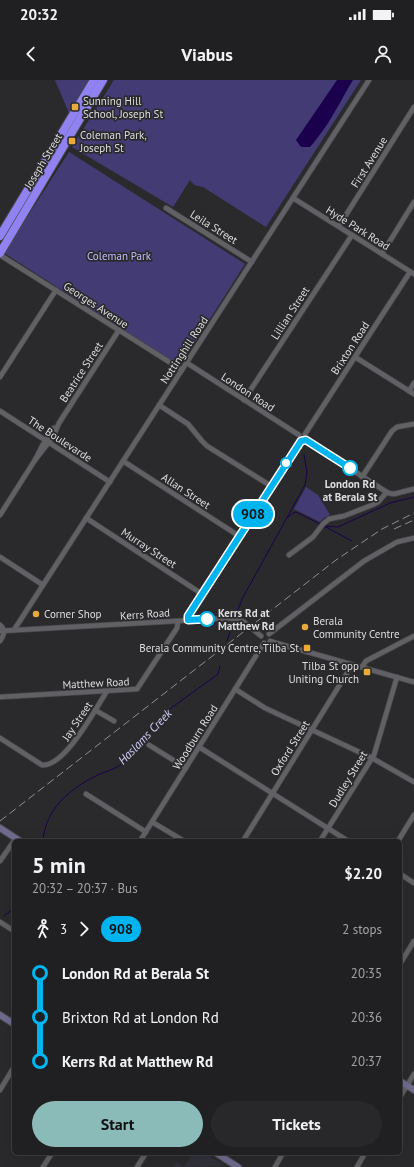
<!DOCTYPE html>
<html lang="en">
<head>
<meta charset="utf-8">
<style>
	:root { --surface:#202022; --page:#28282a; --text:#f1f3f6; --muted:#a2a3a5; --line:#3d3e40; --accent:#8bbbb9 }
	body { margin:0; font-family:"PT Sans",sans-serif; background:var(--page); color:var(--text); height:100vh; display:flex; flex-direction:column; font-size:15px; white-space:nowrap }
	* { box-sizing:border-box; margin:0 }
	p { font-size:13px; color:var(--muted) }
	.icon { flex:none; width:22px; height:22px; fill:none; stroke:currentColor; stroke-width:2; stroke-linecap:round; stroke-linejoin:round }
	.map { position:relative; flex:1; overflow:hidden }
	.drawer { position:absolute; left:12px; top:759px; width:390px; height:316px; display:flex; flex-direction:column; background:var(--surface); border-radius:6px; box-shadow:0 4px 16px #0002,0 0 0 1px var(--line) }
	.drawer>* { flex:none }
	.badge { padding:0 8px; border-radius:13px; font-size:14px; line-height:26px }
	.map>.badge { position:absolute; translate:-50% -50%; box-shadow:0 0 0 2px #fff }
	.legs { display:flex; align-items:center; gap:6px; height:44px; padding:0 20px; font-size:13px }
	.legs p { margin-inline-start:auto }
	.headline { display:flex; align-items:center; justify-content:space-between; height:68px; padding:0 20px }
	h1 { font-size:22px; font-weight:600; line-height:30px }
	.primary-button { display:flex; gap:8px; margin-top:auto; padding:8px 20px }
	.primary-button a { flex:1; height:46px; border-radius:24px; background:var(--accent); color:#111; font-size:16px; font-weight:600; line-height:46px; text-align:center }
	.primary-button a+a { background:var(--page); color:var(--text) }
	ul { padding:0 20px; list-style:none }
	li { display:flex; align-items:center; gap:14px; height:44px; font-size:15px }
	li i { display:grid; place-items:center; width:6px; height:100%; margin:0 5px; background:currentColor }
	li i::after { content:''; width:10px; height:10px; margin:-5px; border:3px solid; border-radius:50%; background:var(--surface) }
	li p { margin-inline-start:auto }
	li:first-child i { background:linear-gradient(#0000 50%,currentColor 0) }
	li:last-child i { background:linear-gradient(currentColor 50%,#0000 0) }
	.status { display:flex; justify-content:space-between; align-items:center; height:28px; padding:0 20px; background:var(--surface); direction:ltr }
	.status svg { height:11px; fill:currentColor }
	header { display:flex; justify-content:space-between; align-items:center; height:52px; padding:0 20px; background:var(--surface); font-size:18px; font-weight:600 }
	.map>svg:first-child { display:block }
</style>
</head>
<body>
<div class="status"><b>20:32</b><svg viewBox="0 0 49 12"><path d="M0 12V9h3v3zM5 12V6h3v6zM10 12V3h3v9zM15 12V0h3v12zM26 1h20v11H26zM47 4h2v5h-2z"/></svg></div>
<header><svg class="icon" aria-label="back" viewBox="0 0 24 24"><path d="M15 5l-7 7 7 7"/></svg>Viabus<svg class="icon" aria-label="person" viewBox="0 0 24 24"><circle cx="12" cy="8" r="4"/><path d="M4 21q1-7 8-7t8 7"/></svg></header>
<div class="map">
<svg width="414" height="1087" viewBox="0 0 414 1087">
	<rect width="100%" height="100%" fill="#2a2a2d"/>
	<path fill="#303039" d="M193,1073H204L223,1084V1086L173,1087L177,1082L184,1087Z"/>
	<g fill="#433c74">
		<path d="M55,0H89L69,33Z"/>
		<path d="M114,0H361L266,147L203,107L194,105L190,100L173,127L72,67Z"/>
		<path d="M69,72L245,184L180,286L4,173Z"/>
		<path d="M306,407L318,415L330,435L324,438L320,442L294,429Z"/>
	</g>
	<path fill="#1b004d" d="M337,0H353C346,11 341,22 334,33C327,46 319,56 310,67H301L296,60Z"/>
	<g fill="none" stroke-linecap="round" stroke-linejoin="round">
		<g stroke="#1b004d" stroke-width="1">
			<path d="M288,437L293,433L296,432L320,444"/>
			<path d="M324,446L352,461"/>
			<path d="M325,446L338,447L390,423L414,417"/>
			<path d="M236,535L242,519L305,405L307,392L304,375"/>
			<path d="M227,561L233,543"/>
			<path d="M43,761C45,728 72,707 100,694C107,691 115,689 122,684L167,631L214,597L218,594L220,586"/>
			<path d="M4,836L14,828"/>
		</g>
		<g stroke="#47474a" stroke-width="6">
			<g id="street">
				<path d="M293,118L414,194"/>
				<path d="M166,128L252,182"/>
				<path d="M339,146L414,27"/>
				<path d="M382,174L414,122"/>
				<path d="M0,175L182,290"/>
				<path d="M355,277L414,314"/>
				<path d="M187,283L299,355"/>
				<path d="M0,297L56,210"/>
				<path d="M409,311L414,303"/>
				<path d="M244,320L352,155"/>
				<path d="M159,325L188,344L202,361L207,366L271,406"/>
				<path d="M0,331L110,402"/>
				<path d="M305,354L410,192"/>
				<path d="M306,360L388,413L394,414L414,409"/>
				<path d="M35,380L53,357L59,343L119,250"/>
				<path d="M123,381L239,456"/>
				<path d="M362,397L392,351L397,347L414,344"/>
				<path d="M0,435L35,380L42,366L54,348"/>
				<path d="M86,438L202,514"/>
				<path d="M289,475L313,457L323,444L329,439L344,436L372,425L378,422L387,412"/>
				<path d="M0,477L43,505"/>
				<path d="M188,540L189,533L301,361"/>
				<path d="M0,545C6,550 4,555 0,561"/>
				<path d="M14,550L369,0"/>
				<path d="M0,551L230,538L244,542L261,556"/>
				<path d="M269,554L364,481L397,462L414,458"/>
				<path d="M270,561L276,563L414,602"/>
				<path d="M362,587L366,581L414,556"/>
				<path d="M235,609L265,628L372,678L414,702"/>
				<path d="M0,617L137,609L177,548L178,541"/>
				<path d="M95,630L114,641"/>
				<path d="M0,658L42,685C65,687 96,628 107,611"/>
				<path d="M149,665L186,688"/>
				<path d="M199,667L348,761"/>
				<path d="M86,714L146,752"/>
				<path d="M152,742L184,761"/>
				<path d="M140,761L264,563"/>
				<path d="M243,761L352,585"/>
				<path d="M320,761L374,675L397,597"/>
				<path d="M398,761L414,735"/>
				<path d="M0,781L16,758"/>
				<path d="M400,794L414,803"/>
				<path d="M0,842L14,851"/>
				<path d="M400,884L414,861"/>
				<path d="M0,1010L14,987"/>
				<path d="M400,1017L414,994"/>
				<path d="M43,1087L52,1073"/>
				<path d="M137,1087L146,1073"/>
				<path d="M275,1087L283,1073"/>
				<path d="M357,1087L365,1073"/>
			</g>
		</g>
		<g stroke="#47474a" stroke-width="8">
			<g id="secondary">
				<path d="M0,748L20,761"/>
				<path d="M0,935L14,944"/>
				<path d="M400,1001L414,1010"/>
				<path d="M216,1073L238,1087"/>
			</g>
		</g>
		<g stroke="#47474a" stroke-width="10">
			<g id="highway">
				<path d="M0,156L94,0"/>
				<path d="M0,173L103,0"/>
			</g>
		</g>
		<use href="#street" stroke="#616165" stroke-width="4.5"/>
		<use href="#secondary" stroke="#6f6b8f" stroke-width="6"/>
		<use href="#highway" stroke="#9182f1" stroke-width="8"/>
		<g stroke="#8f8f92" stroke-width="1" stroke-dasharray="8 4" stroke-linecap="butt">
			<path d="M394,449L414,440"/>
			<path d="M0,741L336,480L382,449L414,433"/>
		</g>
	</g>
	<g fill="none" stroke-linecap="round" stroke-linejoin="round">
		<g stroke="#fff" stroke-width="9">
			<path id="line-1" d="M207,539L188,540V536L301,361L306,360L350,388"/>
		</g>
		<use href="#line-1" stroke="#00b5ef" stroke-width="6"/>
	</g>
	<g fill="#eaaa39" stroke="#2a2a2d" stroke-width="1.5">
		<rect x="71" y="23" width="8" height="8" rx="2"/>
		<rect x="68" y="57" width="8" height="8" rx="2"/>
		<circle cx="36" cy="534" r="4"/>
		<circle cx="305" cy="547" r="4"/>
		<rect x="303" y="564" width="8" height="8" rx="2"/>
		<rect x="363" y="588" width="8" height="8" rx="2"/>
	</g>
	<g fill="#fff" stroke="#00b5ef" stroke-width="2">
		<circle cx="286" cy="383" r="5"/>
		<circle cx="350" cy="388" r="7"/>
		<circle cx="207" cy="539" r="7"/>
	</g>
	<g text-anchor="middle" stroke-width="3.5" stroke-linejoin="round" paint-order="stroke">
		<g font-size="11" fill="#dedee0" stroke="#2a2a2d" text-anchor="start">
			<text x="83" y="25">Sunning Hill<tspan x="83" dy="13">School, Joseph St</tspan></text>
			<text x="80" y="59">Coleman Park,<tspan x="80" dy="13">Joseph St</tspan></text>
			<text x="44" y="538">Corner Shop</text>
			<text x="313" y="545">Berala<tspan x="313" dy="13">Community Centre</tspan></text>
			<text x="299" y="572" text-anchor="end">Berala Community Centre, Tilba St</text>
			<text x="359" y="590" text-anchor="end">Tilba St opp<tspan x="359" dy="13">Uniting Church</tspan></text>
		</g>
		<g font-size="11" fill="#dedee0" stroke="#2a2a2d">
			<text transform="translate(43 81) rotate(-59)" y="4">Joseph Street</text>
			<text transform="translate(369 82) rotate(-58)" y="4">First Avenue</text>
			<text transform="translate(214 147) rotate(32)" y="4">Leila Street</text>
			<text transform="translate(358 148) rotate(32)" y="4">Hyde Park Road</text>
			<text transform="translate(96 225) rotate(33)" y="4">Georges Avenue</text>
			<text transform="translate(290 233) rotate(-57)" y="4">Lillian Street</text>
			<text transform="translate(350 268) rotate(-57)" y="4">Brixton Road</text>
			<text transform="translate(184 270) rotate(-57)" y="4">Nottinghill Road</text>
			<text transform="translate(81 292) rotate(-57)" y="4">Beatrice Street</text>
			<text transform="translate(248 312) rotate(33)" y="4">London Road</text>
			<text transform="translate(60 359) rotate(33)" y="4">The Boulevarde</text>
			<text transform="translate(186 411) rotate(33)" y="4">Allan Street</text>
			<text transform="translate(149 468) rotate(33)" y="4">Murray Street</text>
			<text transform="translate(145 534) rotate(-4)" y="4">Kerrs Road</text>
			<text transform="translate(96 603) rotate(-3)" y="4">Matthew Road</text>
			<text transform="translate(77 641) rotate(-56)" y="4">Jay Street</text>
			<text transform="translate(195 657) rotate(-58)" y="4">Woodburn Road</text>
			<text transform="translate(290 668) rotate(-58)" y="4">Oxford Street</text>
			<text transform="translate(348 699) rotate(-59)" y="4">Dudley Street</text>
		</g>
		<g font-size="11" fill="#c1bcfe" stroke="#2a2a2d">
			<text x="119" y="180">Coleman Park</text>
		</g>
		<g font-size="11" font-weight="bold" fill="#dedee0" stroke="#2a2a2d">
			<text x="350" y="408">London Rd<tspan x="350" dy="13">at Berala St</tspan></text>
			<text x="218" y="537" text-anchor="start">Kerrs Rd at<tspan x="218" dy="13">Matthew Rd</tspan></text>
		</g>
		<g font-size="12" font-style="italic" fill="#d2d0fc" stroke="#2a2a2d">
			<text transform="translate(145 657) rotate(-46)" y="4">Haslams Creek</text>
		</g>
	</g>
</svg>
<b class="badge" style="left:253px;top:434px;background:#00b5ef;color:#111">908</b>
<section class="drawer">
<div class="headline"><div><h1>5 min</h1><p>20:32 – 20:37 · Bus</p></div><b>$2.20</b></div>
<div class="legs"><svg class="icon" aria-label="walk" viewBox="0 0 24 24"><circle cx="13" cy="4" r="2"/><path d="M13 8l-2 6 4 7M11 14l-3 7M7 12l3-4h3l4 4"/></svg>3<svg class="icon" aria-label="forward" viewBox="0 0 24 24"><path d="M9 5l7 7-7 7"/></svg><b class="badge" style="background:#00b5ef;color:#111">908</b><p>2 stops</p></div>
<ul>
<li><i style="color:#00b5ef"></i><b>London Rd at Berala St</b><p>20:35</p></li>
<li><i style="color:#00b5ef"></i><span>Brixton Rd at London Rd</span><p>20:36</p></li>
<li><i style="color:#00b5ef"></i><b>Kerrs Rd at Matthew Rd</b><p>20:37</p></li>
</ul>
<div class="primary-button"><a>Start</a><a>Tickets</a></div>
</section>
</div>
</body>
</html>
